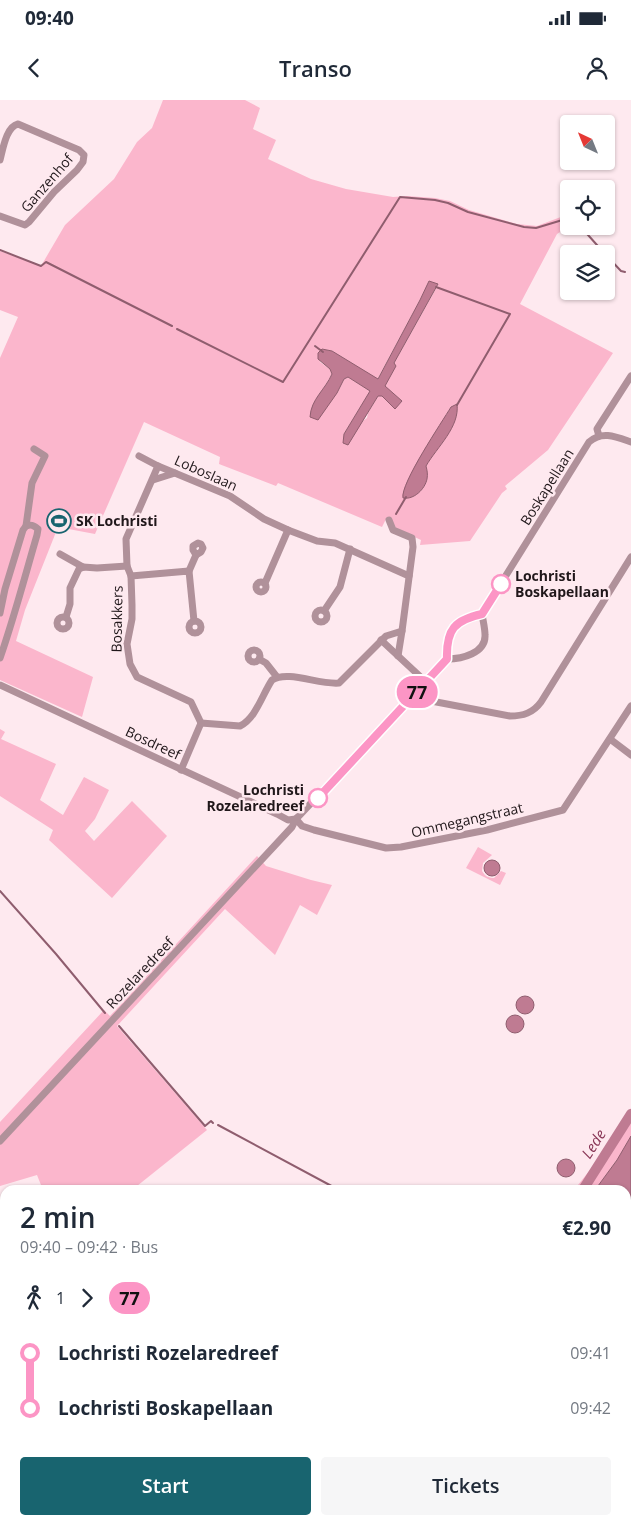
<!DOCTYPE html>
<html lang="en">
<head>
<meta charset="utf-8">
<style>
	:root { --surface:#fff; --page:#f6f6f7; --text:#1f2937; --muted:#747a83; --accent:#18646f }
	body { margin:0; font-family:"Open Sans",sans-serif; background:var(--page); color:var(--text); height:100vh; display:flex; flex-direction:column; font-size:19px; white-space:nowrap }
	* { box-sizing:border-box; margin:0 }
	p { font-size:16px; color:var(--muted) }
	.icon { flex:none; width:28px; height:28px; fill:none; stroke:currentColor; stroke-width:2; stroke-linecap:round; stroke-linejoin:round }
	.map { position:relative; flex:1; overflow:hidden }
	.panel { position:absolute; left:0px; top:1085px; width:631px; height:340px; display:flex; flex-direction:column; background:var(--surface); border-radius:15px 15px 0 0; box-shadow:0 1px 4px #0004 }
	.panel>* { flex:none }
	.badge { padding:0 10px; border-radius:16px; font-size:18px; line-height:32px }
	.needle { width:32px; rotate:317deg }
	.controls { position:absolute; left:560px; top:15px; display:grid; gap:10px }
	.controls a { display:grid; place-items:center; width:55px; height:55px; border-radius:5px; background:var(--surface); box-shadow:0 1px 4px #0004; font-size:25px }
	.map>.badge { position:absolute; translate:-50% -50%; box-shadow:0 0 0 2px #fff }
	.legs { display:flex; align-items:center; gap:8px; height:55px; padding:0 20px; font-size:16px }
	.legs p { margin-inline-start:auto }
	.head { display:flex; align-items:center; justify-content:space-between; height:85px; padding:0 20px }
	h1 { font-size:28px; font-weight:600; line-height:38px }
	.cta { display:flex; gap:10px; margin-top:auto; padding:10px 20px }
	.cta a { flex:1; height:58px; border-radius:5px; background:var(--accent); color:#fff; font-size:20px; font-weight:600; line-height:58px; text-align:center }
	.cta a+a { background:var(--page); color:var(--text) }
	ul { padding:0 20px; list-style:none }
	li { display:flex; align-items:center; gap:18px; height:55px; font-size:19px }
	li i { display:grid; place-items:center; width:8px; height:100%; margin:0 6px; background:currentColor }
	li i::after { content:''; width:12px; height:12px; margin:-6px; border:4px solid; border-radius:50%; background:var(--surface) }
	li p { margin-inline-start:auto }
	li:first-child i { background:linear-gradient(#0000 50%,currentColor 0) }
	li:last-child i { background:linear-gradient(currentColor 50%,#0000 0) }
	.status { display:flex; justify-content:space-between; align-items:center; height:35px; padding:0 25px; background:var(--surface); direction:ltr }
	.status svg { height:14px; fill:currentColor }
	header { display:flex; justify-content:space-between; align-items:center; height:65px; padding:0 20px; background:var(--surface); font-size:22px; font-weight:600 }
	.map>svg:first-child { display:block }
</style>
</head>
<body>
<div class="status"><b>09:40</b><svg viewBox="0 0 49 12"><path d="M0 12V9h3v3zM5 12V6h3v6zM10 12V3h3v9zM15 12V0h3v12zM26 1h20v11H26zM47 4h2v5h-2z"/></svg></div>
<header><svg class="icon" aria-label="back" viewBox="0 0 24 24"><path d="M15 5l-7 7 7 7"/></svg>Transo<svg class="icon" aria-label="person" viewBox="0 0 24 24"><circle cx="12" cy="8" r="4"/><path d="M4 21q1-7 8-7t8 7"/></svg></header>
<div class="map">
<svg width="631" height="1425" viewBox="0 0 631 1425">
	<rect width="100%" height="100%" fill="#fee9ef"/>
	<g fill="#fbb6cc" fill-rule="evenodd">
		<path d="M163,0H245L260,8L253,29L276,40L268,59L311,79L346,89L393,97L407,96L435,98L450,101L469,110L517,124L537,126L566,115L569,116V126H570L557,134L520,204L613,253L548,350L505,386L507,389L502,393L470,441L420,445L421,440L395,428L386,419L382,427L278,383L276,386L219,364L220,357L144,322L95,434L58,427L25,510L16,541L93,577L82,617L0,580V258L18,217L0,210V151L41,166L65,125L114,79L137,42L152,28ZM429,181L438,185L394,263L395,266L384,286L402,301L395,308L382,296H378L368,313L367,318L344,334L370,291L348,277L344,279L337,293L310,317C311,300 325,289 332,274L330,269L320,262L318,253L322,249L332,251L377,280L420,200ZM451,307L426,366C428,377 427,382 421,391L417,363Z"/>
		<path d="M0,629L5,632L1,639L56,664L40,700L63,715L84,677L109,690L95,719L85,731L94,741L132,701L167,736L112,798L49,740L53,730L0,696Z"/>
		<path d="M478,747L492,755L483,763L482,771C485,776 488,778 494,778L501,771L506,773L500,785L466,768Z"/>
		<path d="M257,756L266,766L311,780L332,785L317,815L300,805L275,855L225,809L117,926L207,1030L132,1090H43L37,1075L0,1086V1022L104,910L110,916Z"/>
		<path d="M631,1008V1036L617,1060L595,1090H574L590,1070Z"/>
		<path d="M5,1136V1175L0,1176V1138Z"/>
		<path d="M626,1200L631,1204V1425H569L562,1420H626Z"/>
		<path d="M0,1416L5,1418V1420H85L84,1425H0Z"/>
	</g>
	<g fill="#bf7b92" stroke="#8f5d6e">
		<path d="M429,181L438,184L394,263L396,266L385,286L402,301L395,309L382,296H378L348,345L343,343L344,334L370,291L348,277L344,279L337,293L318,320L310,317C311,299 325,290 332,274L330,269L318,259V253L322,249L332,251L378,279L420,200Z"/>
		<path d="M457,304C460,327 437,347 426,366C427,370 428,374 427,379C425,389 414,400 403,398C400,384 442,322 451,307Z"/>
		<circle cx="492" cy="768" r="8"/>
		<circle cx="525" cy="905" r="9"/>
		<circle cx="515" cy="924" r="9"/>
		<path d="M631,1036V1204L626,1200V1090H595L617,1060Z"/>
		<circle cx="566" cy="1068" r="9"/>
	</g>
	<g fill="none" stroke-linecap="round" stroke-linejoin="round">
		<g stroke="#8f5d6e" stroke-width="2">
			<path d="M580,126L605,154"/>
			<path d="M0,150L41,166L46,162L172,226"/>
			<path d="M606,155L621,171L625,172"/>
			<path d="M436,187L510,214L457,305"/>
			<path d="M177,229L283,282L400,97L435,100L448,103L468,112L524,127L536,128L569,118"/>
			<path d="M315,246L323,252"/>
			<path d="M396,414L406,397"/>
			<path d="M0,791L56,854L105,913"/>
			<path d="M119,926L205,1026L211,1021L213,1023"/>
			<path d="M218,1025L339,1090"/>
			<path d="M626,1349L631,1353"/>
			<path d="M561,1420L568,1425"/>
			<path d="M0,1422L10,1425"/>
		</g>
		<g stroke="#bf7b92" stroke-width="10">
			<path d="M582,1090L584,1088L631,1014"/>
			<path d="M306,1425L309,1420"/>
		</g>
		<g stroke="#b0919a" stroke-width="7">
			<path d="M0,60C3,49 6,27 18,24L79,50L84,55L83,62L77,70L54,92L29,122L25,125L0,116"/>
			<path d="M599,336L597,329L631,276"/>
			<path d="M139,356L158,366L230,396L264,419L288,430L317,441L335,443L409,476"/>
			<path d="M158,366L126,439L127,466L131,476L132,505V519L127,544L130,564L137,577L191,602L201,623"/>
			<path d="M153,380L175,373"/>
			<path d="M389,420L393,430L412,438L413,447L402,531"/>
			<path d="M26,426L32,383L45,356L34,349"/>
			<path d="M198,443L201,444L203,448L201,452L196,455L193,450V446Z"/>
			<path d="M60,454L83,467"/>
			<path d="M189,471L196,455"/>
			<path d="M131,476L189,471L194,521"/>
			<circle cx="261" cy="487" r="5"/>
			<path d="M265,483L288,430"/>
			<circle cx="321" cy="516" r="6"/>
			<path d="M324,511L340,487L350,449"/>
			<path d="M0,513L5,489L23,430L26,426C31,424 34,425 38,429L37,435C25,476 14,518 0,558"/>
			<circle cx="63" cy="523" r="6"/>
			<path d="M66,517L70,504V488L79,469L83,467L97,468L127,466"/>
			<circle cx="195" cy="527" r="6"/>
			<path d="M381,540L426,582"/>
			<circle cx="254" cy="556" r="6"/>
			<path d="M259,559L266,563L277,577"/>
			<path d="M447,559C462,559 486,553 485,535C485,528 483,521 482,514L589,342C602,330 617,337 631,342"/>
			<path d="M0,585L277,714L288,720L296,719"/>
			<path d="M413,596L426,600L510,616C523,616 533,613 541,602L631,457"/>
			<path d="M201,623L240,626C256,618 262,595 272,580C288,570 319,585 339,583L386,536L402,531L398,556"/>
			<path d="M610,639L631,655"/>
			<path d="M181,670L201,623"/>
			<path d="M296,719L302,726L314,730L386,748L401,747L487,730L563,710L631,606"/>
			<path d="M0,1041L292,727L296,719L447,559C446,529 455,520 482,514"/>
		</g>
	</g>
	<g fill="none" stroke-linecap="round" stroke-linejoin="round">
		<g stroke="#fff" stroke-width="11">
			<path id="line-1" d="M318,698L447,559C446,529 455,520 482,514L501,484"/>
		</g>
		<use href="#line-1" stroke="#fc95c5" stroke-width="8"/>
	</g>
	<defs>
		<g id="stadium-ring" transform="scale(1.25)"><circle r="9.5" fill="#fee9ef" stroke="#18646f" stroke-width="1.5"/><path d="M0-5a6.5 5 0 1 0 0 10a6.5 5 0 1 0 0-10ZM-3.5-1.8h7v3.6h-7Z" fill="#18646f"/></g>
	</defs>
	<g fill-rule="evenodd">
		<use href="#stadium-ring" x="59" y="421"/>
	</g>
	<g fill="#fff" stroke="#fc95c5" stroke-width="2.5">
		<circle cx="501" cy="484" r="9"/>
		<circle cx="318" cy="698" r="9"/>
	</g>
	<g text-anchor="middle" stroke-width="5" stroke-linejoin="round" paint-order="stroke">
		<g font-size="14" fill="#20171a" stroke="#fee9ef">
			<text transform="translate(47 83) rotate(-49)" y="5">Ganzenhof</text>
			<text transform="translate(206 373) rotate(24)" y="5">Loboslaan</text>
			<text transform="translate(547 387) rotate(-58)" y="5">Boskapellaan</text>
			<text transform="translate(117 519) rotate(-89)" y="5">Bosakkers</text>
			<text transform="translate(153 643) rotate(25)" y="5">Bosdreef</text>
			<text transform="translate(467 720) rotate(-13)" y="5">Ommegangstraat</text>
			<text transform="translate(140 873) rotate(-47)" y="5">Rozelaredreef</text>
		</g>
		<g font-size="14" font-weight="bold" fill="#20171a" stroke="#fee9ef" text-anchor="start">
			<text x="76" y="426">SK Lochristi</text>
		</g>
		<g font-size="14" font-weight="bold" fill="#20171a" stroke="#fee9ef" text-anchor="start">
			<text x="515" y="481">Lochristi<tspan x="515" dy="16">Boskapellaan</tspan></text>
			<text x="304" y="695" text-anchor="end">Lochristi<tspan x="304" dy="16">Rozelaredreef</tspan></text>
		</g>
		<g font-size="15" font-style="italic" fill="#883555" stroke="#fee9ef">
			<text transform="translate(594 1044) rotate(-57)" y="5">Lede</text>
		</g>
	</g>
</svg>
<div class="controls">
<a><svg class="needle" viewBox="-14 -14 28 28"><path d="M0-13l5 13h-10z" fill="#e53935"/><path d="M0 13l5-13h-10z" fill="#747a83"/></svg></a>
<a><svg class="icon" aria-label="locate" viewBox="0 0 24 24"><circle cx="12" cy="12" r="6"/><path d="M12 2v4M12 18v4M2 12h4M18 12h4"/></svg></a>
<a><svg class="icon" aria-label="layers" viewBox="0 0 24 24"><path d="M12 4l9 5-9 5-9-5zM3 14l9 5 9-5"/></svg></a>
</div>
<b class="badge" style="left:417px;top:592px;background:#fc95c5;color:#111">77</b>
<section class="panel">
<div class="head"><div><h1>2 min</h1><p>09:40 – 09:42 · Bus</p></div><b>€2.90</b></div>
<div class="legs"><svg class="icon" aria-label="walk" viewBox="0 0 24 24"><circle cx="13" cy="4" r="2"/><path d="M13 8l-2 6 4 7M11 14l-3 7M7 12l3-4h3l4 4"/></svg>1<svg class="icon" aria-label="forward" viewBox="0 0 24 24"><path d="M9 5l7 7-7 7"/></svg><b class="badge" style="background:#fc95c5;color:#111">77</b></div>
<ul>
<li><i style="color:#fc95c5"></i><b>Lochristi Rozelaredreef</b><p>09:41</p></li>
<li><i style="color:#fc95c5"></i><b>Lochristi Boskapellaan</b><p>09:42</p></li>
</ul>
<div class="cta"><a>Start</a><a>Tickets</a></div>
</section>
</div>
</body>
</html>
